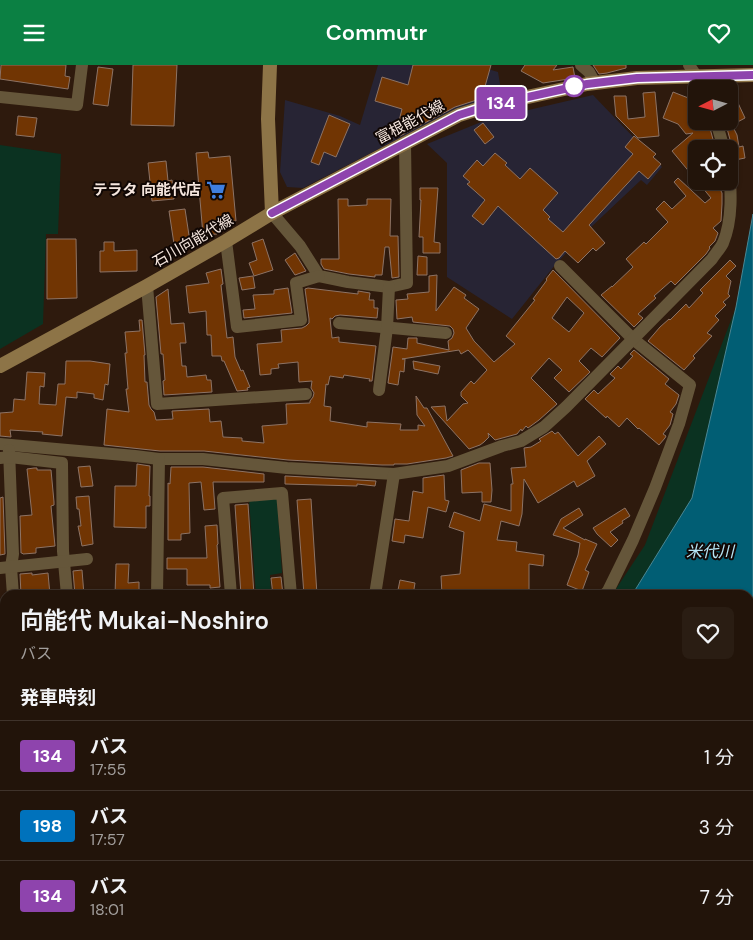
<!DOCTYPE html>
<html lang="ja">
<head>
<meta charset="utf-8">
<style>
	:root { --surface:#22140a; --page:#2a1d13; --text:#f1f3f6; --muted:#a29e9c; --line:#3f332b; --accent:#0b8043 }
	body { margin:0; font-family:"DM Sans","Noto Sans JP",sans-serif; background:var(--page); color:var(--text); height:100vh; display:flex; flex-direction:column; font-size:19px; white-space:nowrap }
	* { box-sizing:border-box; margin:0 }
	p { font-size:16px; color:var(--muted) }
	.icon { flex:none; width:28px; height:28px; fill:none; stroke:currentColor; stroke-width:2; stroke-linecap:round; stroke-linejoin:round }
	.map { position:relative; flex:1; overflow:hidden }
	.drawer { position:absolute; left:0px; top:525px; width:754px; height:350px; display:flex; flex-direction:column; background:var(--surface); border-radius:15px 15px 0 0; box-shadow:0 1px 4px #0004,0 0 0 1px var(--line) }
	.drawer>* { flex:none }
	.badge { padding:0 10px; border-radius:4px; font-size:18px; line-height:32px }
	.needle { width:32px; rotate:264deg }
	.fabs { position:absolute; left:688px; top:15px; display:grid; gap:10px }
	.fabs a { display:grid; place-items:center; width:50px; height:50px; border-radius:8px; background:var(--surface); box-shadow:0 1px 4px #0004,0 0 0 1px var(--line); font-size:25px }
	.map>.badge { position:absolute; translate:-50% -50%; box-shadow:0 0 0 2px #fff }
	h2 { padding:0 20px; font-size:19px; line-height:45px }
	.round { display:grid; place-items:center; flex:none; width:52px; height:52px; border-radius:8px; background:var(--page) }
	.summary { display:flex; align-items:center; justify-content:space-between; height:85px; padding:0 20px }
	h1 { font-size:24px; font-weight:600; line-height:38px }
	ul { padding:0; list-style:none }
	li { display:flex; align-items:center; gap:15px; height:70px; padding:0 20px; border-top:1px solid var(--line) }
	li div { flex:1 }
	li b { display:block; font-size:19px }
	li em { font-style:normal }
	li .badge { min-width:55px; font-weight:700; text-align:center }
	header { display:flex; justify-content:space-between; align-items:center; height:65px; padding:0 20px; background:var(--accent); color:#fff; font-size:22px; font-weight:600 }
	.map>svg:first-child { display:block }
</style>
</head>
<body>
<header><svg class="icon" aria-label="menu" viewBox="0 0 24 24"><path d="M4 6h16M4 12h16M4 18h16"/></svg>Commutr<svg class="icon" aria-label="heart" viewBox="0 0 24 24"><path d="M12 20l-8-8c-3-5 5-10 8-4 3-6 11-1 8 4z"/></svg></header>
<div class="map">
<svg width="753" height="875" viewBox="0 0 753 875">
	<rect width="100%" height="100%" fill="#2e1a0d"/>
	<g fill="#272434">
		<path d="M378,0H474L498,7L502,31L460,47L400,73L303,123L287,122L280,107L285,35L340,51L360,60Z"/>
		<path d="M593,30L662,102L647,120L641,115L588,165L555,200L512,254L447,212V98L427,79L486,55Z"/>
	</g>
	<g fill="#0b3221">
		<path d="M0,80L61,89L58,169H46L43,259L0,284Z"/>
		<path d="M736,242L692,433L632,530H612L645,480Z"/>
		<path d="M277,432L282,508L270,510L271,530H256L249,434Z"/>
	</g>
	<path fill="#015e74" stroke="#4a8794" d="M753,149V875H453L454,870H749V530H632L692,433L736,242Z"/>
	<g fill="#713503" stroke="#8d7365" fill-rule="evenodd">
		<path d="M1,0H66L65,11L70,12L68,24L0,14Z"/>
		<path d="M133,0H177L174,61L131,60Z"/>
		<path d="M413,0H491L484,25L488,27L486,32L455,42L400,71L397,64L402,44L375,36L382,12L408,20Z"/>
		<path d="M525,0H557L553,5L573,2L575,13L543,18L521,6Z"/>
		<path d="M593,0H626V3L607,8L599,9Z"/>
		<path d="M98,2L113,4L108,41L93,39Z"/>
		<path d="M655,27L659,71L638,73L616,51L614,31H626L628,54L645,52L643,28Z"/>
		<path d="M673,27L696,36V56H708L714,78L707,84H696V115L672,86L693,68L686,69L678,59L663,53Z"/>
		<path d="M738,38L745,53L732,60L737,70L739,82L743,81L745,93L735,95L731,92L732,82L725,56H729V43Z"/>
		<path d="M329,50L350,59L336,92L324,87L319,100L311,97Z"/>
		<path d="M18,51L37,53L34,72L16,70Z"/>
		<path d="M483,58L494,72L485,79L474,65Z"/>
		<path d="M634,71L656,89L653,92L661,99L648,114L639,106L589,160L605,178L596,186L593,183L578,198L565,186L559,193L556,194L498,141L483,160L472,151L485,135L467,119L470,117L463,111L477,95L483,101L495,88L507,98L505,100L520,114L530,103L558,128L543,145L550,152L548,154L563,167L633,89L625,82Z"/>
		<path d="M208,87L209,93L230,91L236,156L216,157L217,169L203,170L196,88Z"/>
		<path d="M166,96L168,116L172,115L174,134L152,136L148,98Z"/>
		<path d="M678,113L705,138L711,133L697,116H722V124L721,126L722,128V139L721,156L713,163L718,168L715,176L709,182L710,183L706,189L675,220L671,216L654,231L656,233L638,249L643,253L634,262L601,230L612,221V222L633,202L626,194L644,177L646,179L668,157L656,144L664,136L672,144L686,131L674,117Z"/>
		<path d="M420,123H438L434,177L440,178V188H423V172H419L421,135H420Z"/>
		<path d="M338,134H348V141L367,140V134H391L390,171H398L399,212L392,213L389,182H385L382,210H375V212L349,209L324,204L321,199V194H339Z"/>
		<path d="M185,144L190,177L174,179L169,146Z"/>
		<path d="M47,174H76L77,233L47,234Z"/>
		<path d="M263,174L273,205L254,211L249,198L257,195L252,178Z"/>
		<path d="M104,177H114V186L137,185V206L100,207V186H104Z"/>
		<path d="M295,188L306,206L295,210L285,195Z"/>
		<path d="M418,191L427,192V210H417Z"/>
		<path d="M730,195L736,201L726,211L731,216L728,229L730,231L723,237L726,240L715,251L719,255L707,268L712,271L693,291L695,293L684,305L648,276L660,262L669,254L670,255L686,239L689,243L703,228L700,225Z"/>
		<path d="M221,204L223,219L221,220L227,273L233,272L235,292L241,306L243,305L250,322L247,323L248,325L237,326L224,296H222L221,291H212L211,270H207L206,246L189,248L186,221L209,218L206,208Z"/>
		<path d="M553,205L620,273L602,292L591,283L579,296L590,307L569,327L554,313L562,305L549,293L531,313L557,339L539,355L528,363L526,361L522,366L521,364L517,369L495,375L488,368L489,372L484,377L480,380L469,384L431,342L445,341L447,356L463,339L468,338L461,331V327L471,316L474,319L487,305L468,285L461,289L459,285L402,294H405L404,307L400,306L398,320L388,318L393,282L407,284L408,273H417V278L449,285L448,276L452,273L454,268L453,264L450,261L413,257L412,252L397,254L396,235L408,234L407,229L429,227V211L437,210L436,246L454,222L466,230L464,233L479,244L466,263L474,276L494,297L515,279L506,271L535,235L533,234L547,215L546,214ZM567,232L584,248L569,267L552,253Z"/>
		<path d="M253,211L255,223L242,225L239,213Z"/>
		<path d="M288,223L292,248L244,253L243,245L255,244L253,230L274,229V225Z"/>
		<path d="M308,223L358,229V226L370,228L369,235H374V243H378L377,253L340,250L335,251L332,254L330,253L332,273L339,272V277L376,281L372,316H369L370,314L344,310L343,313L330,311L328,320L326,319L324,341L331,342L330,356L367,362V357L401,359L400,365H418V360L425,361L417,350L416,331L424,343H427L453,391L446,393L407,399H394V400H382L288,395L204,386H160L104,380L107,344L129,347L126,324H128L125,288H127L125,267L140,266L139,255H142L145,290H144L145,317H147L149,340L151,344L154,347L156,355L173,354L172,346L209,344L210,357L221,356L223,372L242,373V376L264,378L262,361L287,359L286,339L310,338V336L313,332L314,328L311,323L312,316L299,317L298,297L278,299L279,303L271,304V309L260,310L257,279L282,277L281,265L302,263L306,261L309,258V254L305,224Z"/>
		<path d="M168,224L171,259L184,258L186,278H180L182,301H186L187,312L206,310L207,315H211L212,327L164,330L163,316L165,315L163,289H161L156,232Z"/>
		<path d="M634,285L669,314L665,319L679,330L676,339L670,347L673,349L670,360L663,369L666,371L665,373L659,380L639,363L638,364L627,353L619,362L607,351L606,353L585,334L594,325L598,329L615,313L610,309L618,301L621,304L633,291L630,289Z"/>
		<path d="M66,296H90L110,299L108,320L105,319L103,335L94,333V329L77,327V333L66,332L62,371L42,369L43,367L10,365L11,372L0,371V348L13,347L14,334L25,335L27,307L45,308L44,322L40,321L39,339L56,340L58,319H65Z"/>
		<path d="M413,296L440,301L438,309L414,304Z"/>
		<path d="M552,366L555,369L558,367L578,391L599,371L606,379L587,396L595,411L577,422L574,416L538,438L524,414L522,449L519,461L501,456L497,475L517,477L516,486L544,490L543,501L529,499V530H442L441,511L460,509L464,467L449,462L454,447L480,456L484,439L511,446V419H513L511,403L526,402L524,383L531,382L541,376L539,374Z"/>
		<path d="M479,398H490L492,425L491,437H482V427L462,428L461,405Z"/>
		<path d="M137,399L150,401L149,431H150V441H146V463L114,462L115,421H136Z"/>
		<path d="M90,401L93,421L81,422L78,402Z"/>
		<path d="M171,402H203L264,409V417H213L215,444L204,445L201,417L189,418L190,468L181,469V475H168V418L170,419Z"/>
		<path d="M34,403H37V405H51L54,437V440L51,441L55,481L36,483V488L23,489L22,488H21L20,451L32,450L27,404Z"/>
		<path d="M444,410L445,435L449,436L446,447L428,442L423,473L405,470L404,478L392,476L395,454L409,456L413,426L423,428V413Z"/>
		<path d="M285,411H286L376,416L375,421L357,419V421L285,419Z"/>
		<path d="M89,431L93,479L82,481L78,461H81L79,444H77L76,432Z"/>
		<path d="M3,432L5,489L0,490V433Z"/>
		<path d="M311,434L317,530H304L297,435Z"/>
		<path d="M248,439L254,530H241L235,440Z"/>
		<path d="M579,443L583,450L563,463L585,475V474L597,479L585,505L589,507L582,526L567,520L578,490L580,478L553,470L561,454Z"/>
		<path d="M625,443L630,451L622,456L623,458L610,467L618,475L611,482L597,469L593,463Z"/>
		<path d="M217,460L218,479L217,480L220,522L210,523V520H187V504H167V493H207L205,461Z"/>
		<path d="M116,499H129L128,518L139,517V530H115Z"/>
		<path d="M82,505L84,530H75L73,506Z"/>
		<path d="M32,508V510L48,508L50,530H21L20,509Z"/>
		<path d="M281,512L283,530H273L271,513Z"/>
		<path d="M400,515L415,518L413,530H397Z"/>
	</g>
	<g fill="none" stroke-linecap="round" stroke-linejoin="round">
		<g stroke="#65563a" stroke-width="12">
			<path d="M581,0L589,7L595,18"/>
			<path d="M689,0L705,24"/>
			<path d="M0,32L77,40L82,0"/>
			<path d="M716,56L724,84"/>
			<path d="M272,148L300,181L319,211L348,217L389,222L407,218L405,78"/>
			<path d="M226,176L237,262L301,255L296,218L319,211"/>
			<path d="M560,201L633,274L690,320L679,359L655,423L633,475L608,526L604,530"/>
			<path d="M147,221L157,339L306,329"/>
			<path d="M339,258L446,268"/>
			<path d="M379,325L387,263L389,222"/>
			<path d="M0,379L135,391L159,394H203L287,403L394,409L448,401L502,381L521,376L544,362L566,342L712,194C715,189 720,184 723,178C733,154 731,125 729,100"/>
			<path d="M9,385L13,489L11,502L13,530"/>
			<path d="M0,393L10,392L62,398L63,486L67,530"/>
			<path d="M0,503L87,494"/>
			<path d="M157,530L159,394"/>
			<path d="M231,530L223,433L282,428L291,530"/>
			<path d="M375,530L394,409"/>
			<path d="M0,631L5,630"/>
			<path d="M0,706H5"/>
			<path d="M0,809L5,807"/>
			<path d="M93,874L106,870"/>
			<path d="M365,875L380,870"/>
			<path d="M390,875L391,870"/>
		</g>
		<g stroke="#8d7447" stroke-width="14">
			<path d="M270,0L268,54L272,148"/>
			<path d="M0,301L147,221L226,176L272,148L459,50L491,40L587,19L637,13L753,10"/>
		</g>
		<g stroke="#ba9655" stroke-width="14">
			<path d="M749,728L753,727"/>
			<path d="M177,875L196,870"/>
		</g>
	</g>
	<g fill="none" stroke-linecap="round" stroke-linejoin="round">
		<g stroke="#fff" stroke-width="11">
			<path id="line" d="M272,148L459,50L491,40L587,19L637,13L753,10"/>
		</g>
		<use href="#line" stroke="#8e44ad" stroke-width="8"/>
	</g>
	<defs>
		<g id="supermarket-bare" transform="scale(1.5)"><path d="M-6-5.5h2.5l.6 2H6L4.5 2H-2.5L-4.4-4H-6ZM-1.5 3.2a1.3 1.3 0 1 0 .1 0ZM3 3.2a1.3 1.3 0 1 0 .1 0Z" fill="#3f7fe0" stroke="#100704" stroke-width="2.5" paint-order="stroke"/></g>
	</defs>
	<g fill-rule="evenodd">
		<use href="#supermarket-bare" x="216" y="125"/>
	</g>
	<circle fill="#fff" stroke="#8e44ad" stroke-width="2.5" cx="574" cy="21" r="10"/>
	<g text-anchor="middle" stroke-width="4" stroke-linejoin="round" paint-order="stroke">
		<g font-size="15" fill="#f5e6de" stroke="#100704">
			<text transform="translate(410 57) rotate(-28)" y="5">富根能代線</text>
			<text transform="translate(193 176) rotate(-30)" y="5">石川向能代線</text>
		</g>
		<g font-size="15" font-weight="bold" fill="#f5e6de" stroke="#100704" text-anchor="end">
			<text x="201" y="130">テラタ 向能代店</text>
		</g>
		<g font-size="16" font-style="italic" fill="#b7e6f6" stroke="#100704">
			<text x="710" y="492">米代川</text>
		</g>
	</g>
</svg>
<div class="fabs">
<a><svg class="needle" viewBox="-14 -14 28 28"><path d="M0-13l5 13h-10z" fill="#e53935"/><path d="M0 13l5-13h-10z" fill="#a29e9c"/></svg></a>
<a><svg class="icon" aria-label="locate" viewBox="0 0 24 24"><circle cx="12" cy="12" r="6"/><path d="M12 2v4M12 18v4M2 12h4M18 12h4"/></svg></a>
</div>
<b class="badge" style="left:501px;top:38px;background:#8e44ad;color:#fff">134</b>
<section class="drawer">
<div class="summary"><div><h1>向能代 Mukai-Noshiro</h1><p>バス</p></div><a class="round"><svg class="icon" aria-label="heart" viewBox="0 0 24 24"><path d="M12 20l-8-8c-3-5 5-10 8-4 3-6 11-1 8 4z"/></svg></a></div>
<h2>発車時刻</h2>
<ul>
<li><span class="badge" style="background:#8e44ad;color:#fff">134</span><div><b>バス</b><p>17:55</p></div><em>1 分</em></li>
<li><span class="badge" style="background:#0072bc;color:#fff">198</span><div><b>バス</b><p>17:57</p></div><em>3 分</em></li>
<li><span class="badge" style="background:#8e44ad;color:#fff">134</span><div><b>バス</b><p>18:01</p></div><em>7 分</em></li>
</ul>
</section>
</div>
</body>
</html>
